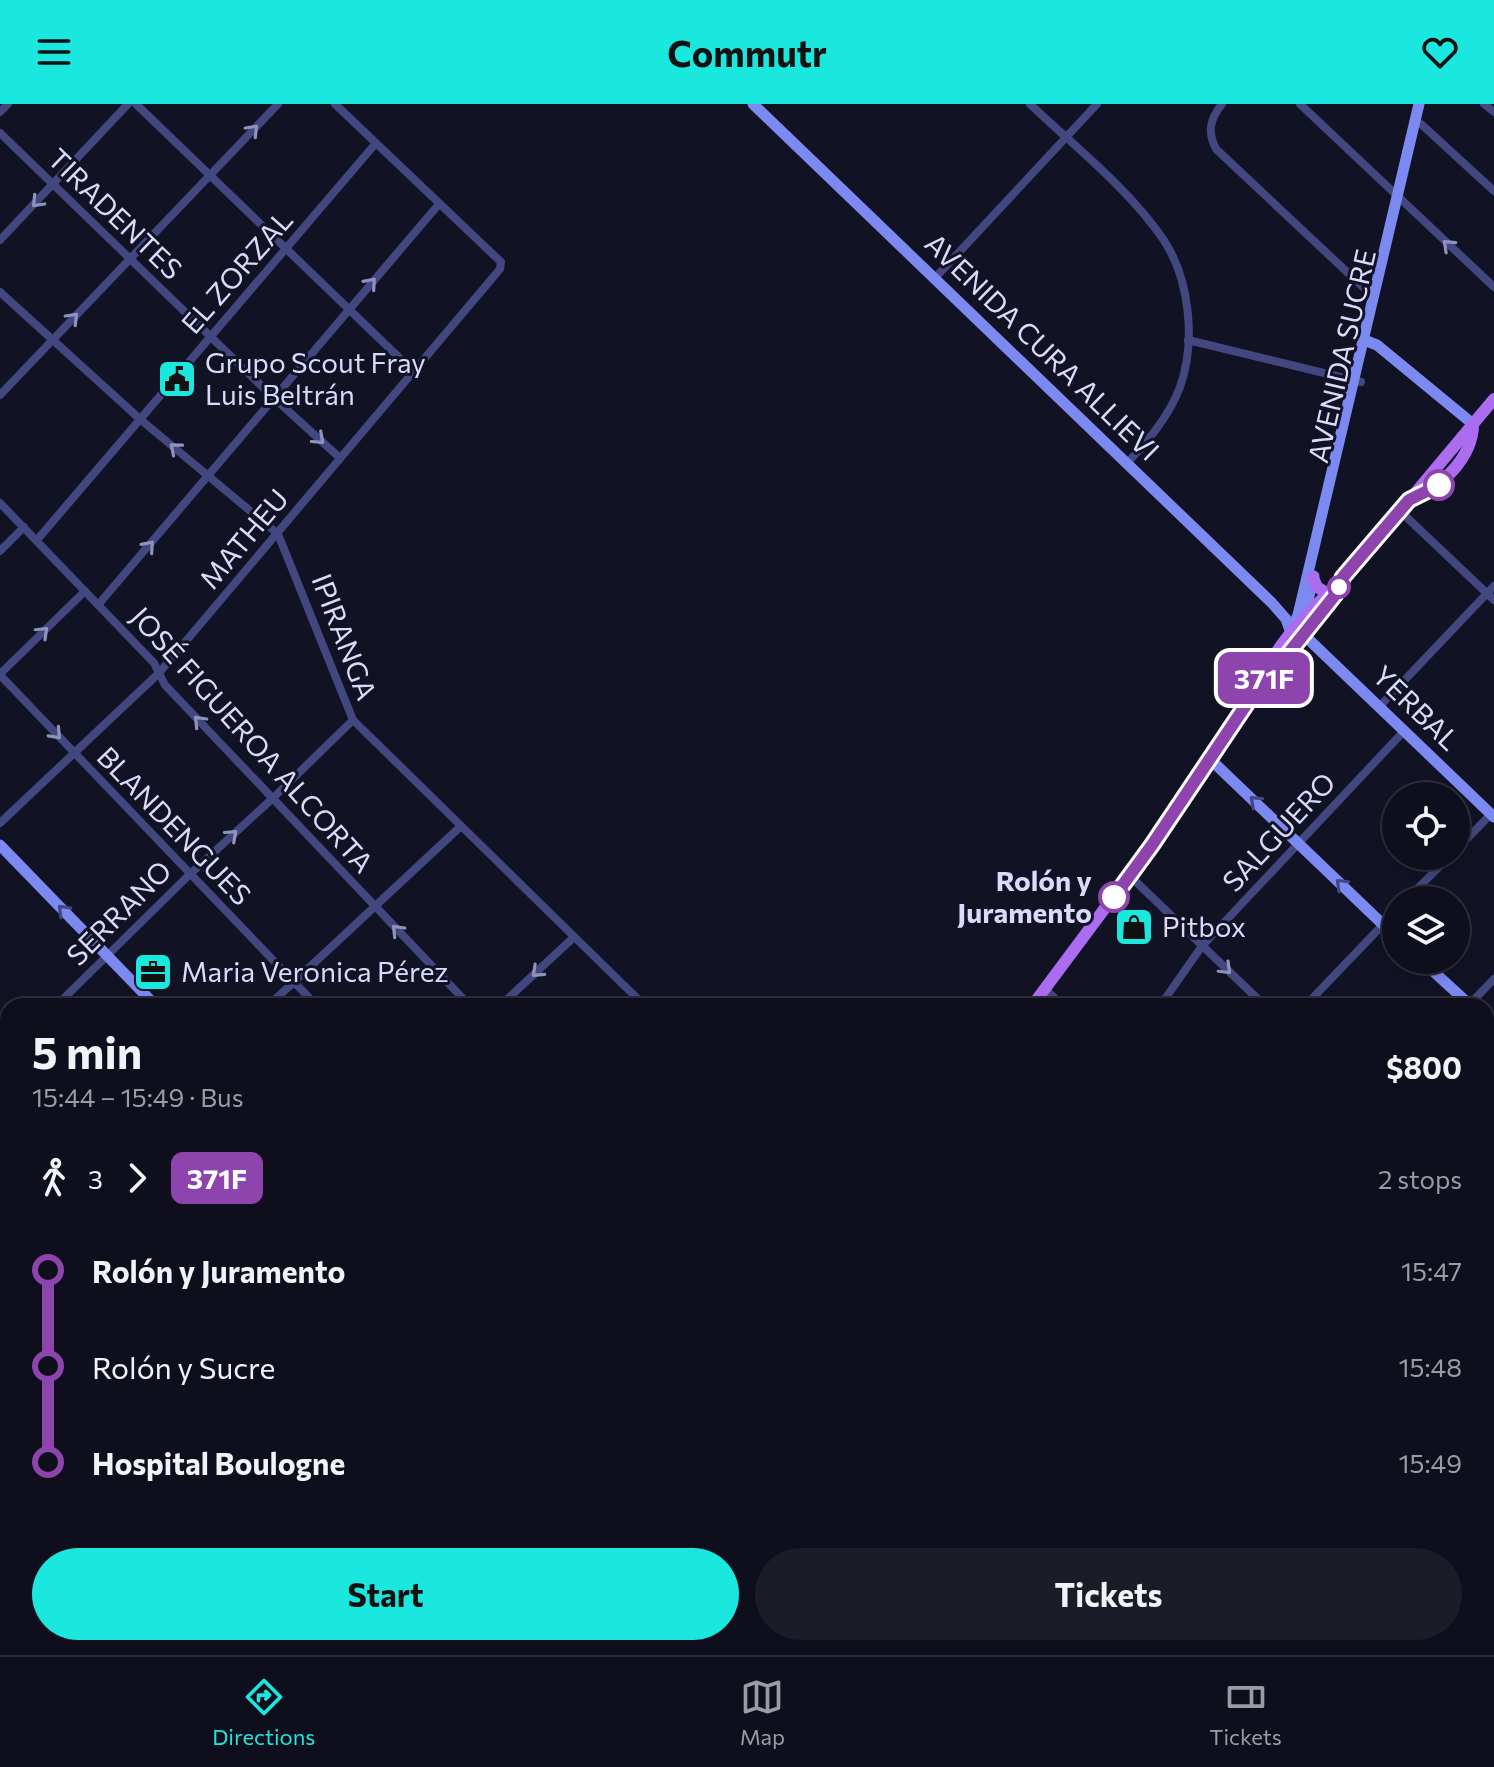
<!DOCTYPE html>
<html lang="en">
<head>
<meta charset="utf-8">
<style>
	:root { --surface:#0e0e1c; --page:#1c1c29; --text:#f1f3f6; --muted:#9b9ca3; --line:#2e2e3b; --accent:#1ae7de }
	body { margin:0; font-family:Commissioner,sans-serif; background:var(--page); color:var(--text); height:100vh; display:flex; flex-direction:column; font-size:30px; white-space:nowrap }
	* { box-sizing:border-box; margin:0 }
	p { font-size:26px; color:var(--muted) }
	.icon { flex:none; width:44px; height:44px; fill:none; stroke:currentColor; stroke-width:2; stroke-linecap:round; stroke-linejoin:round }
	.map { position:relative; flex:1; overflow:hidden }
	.sheet { position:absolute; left:0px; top:894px; width:1494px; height:658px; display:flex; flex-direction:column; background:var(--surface); border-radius:24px 24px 0 0; box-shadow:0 4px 12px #0003,0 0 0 2px var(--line) }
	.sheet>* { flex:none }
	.badge { padding:0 16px; border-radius:12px; font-size:28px; line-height:52px }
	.controls { position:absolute; left:1382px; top:678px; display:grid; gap:16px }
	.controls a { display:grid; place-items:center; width:88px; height:88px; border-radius:50%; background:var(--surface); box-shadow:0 4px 12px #0003,0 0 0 2px var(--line); font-size:40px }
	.map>.badge { position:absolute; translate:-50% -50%; box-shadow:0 0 0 4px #fff }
	.legs { display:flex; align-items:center; gap:12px; height:88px; padding:0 32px; font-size:26px }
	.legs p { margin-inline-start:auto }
	.summary { display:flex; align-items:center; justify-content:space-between; height:136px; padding:0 32px }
	h1 { font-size:44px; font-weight:700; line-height:60px }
	.action { display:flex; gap:16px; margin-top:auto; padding:16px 32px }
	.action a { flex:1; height:92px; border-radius:48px; background:var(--accent); color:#111; font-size:32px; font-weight:700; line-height:92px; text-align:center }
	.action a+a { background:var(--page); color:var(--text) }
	ul { padding:0 32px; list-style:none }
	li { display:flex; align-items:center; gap:28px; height:96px; font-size:30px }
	li i { display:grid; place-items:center; width:12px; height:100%; margin:0 10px; background:currentColor }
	li i::after { content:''; width:20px; height:20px; margin:-10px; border:6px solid; border-radius:50%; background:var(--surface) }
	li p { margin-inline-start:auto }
	li:first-child i { background:linear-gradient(#0000 50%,currentColor 0) }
	li:last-child i { background:linear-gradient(currentColor 50%,#0000 0) }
	header { display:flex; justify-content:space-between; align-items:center; height:104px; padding:0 32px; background:var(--accent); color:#111; font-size:36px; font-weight:700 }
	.menu { display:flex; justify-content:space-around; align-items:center; height:112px; border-top:2px solid var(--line); background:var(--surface); font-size:22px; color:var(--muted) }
	.menu a { display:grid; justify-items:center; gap:4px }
	.menu .on { color:var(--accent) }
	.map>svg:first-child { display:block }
</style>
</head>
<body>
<header><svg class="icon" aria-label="menu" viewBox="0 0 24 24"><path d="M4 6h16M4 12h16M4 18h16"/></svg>Commutr<svg class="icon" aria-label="heart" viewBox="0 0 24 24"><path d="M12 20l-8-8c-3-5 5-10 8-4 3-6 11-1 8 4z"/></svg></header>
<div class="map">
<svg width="1494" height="1551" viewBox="0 0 1494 1551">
	<rect width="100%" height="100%" fill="#121225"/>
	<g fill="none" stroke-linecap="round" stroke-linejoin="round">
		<g stroke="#42487f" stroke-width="8">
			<path d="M136,0L413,267"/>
			<path d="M1030,0C1075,43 1128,84 1163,135C1190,175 1196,238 1180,283C1169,312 1149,336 1128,358"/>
			<path d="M1222,0C1210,15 1207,28 1216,45L1363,183L1375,191"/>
			<path d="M1300,0L1494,183"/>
			<path d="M1484,0L1494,8"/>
			<path d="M0,8L8,0"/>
			<path d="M1414,20H1421L1494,87"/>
			<path d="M0,29L274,294L340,354"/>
			<path d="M0,136L128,0"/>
			<path d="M935,174L1097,0"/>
			<path d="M0,188L141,316L278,430L353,616L645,902"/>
			<path d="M1188,236L1361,278"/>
			<path d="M0,291L278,0"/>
			<path d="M0,399L154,559L165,581L470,902"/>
			<path d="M1400,407L1494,496"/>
			<path d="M37,436L376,39"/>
			<path d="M0,447L24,423"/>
			<path d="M98,501L439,100"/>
			<path d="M0,570L85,487"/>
			<path d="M0,571L317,902"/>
			<path d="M1380,602L1494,482"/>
			<path d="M0,719L159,569L500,165L501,158L335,0"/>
			<path d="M1456,746L1491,710"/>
			<path d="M1130,772L1265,902"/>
			<path d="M1406,796L1450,752"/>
			<path d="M1045,885L1063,902"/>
			<path d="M56,902L189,771L273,694L353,616"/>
			<path d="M268,902L460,723"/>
			<path d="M500,902L574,833"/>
			<path d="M1160,902L1202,842L1405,626"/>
			<path d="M1305,902L1396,807"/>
			<path d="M1468,902L1494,875"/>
			<path d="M0,912L8,921"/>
			<path d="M0,956L8,948"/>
			<path d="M1486,1050L1494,1042"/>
			<path d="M0,1094H8"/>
			<path d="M1486,1111L1494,1119"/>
			<path d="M0,1147L8,1148"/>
			<path d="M0,1161L8,1153"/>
			<path d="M1486,1223L1494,1214"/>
			<path d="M1486,1305L1494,1313"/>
			<path d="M0,1381L8,1373"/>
			<path d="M0,1419L8,1427"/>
			<path d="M1486,1419L1494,1409"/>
			<path d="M1486,1496L1494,1503"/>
			<path d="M121,1544L127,1551"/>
			<path d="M438,1544L444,1551"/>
			<path d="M609,1544L616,1551"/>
			<path d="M1150,1544L1157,1551"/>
			<path d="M1269,1544L1277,1551"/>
			<path d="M1370,1544L1377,1551"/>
			<path d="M55,1551L63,1544"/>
			<path d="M288,1551L295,1544"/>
			<path d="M522,1551L530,1544"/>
		</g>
		<g stroke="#7b89f1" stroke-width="11">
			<path d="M753,0L1272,499L1286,515L1290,526"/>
			<path d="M1364,236L1377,241L1473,320"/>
			<path d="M1301,507L1308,496L1314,472"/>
			<path d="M1292,524L1298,511L1419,0"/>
			<path d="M1304,531L1494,713"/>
			<path d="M1210,655L1396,833"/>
			<path d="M0,741L156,902"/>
			<path d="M1421,856L1471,902"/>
			<path d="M1486,917L1494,924"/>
			<path d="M0,1268L8,1277"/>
			<path d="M267,1544L274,1551"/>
			<path d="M780,1544L787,1551"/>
		</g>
		<g stroke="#ac6cf0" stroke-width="12">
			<path d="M1410,396C1440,385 1473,354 1473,320"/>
			<path d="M1313,474L1317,483L1325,488"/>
			<path d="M1264,574C1288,556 1329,505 1341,478"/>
			<path d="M1032,902L1152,741L1264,574C1277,533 1323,497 1351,465C1399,409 1446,352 1494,295"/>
			<path d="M671,1551L674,1544"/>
		</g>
		<g stroke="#1ae7de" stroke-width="5">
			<g id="rail">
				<path d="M0,1115H8"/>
				<path d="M1079,1544L1087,1551"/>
				<path d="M1239,1544L1245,1551"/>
			</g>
		</g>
		<use href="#rail" stroke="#121225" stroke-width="2" stroke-dasharray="6" stroke-linecap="butt"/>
	</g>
	<defs><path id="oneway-chevron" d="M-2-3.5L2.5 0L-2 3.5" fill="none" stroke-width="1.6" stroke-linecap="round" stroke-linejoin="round" transform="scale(2)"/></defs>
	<g stroke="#8e92bd">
		<use href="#oneway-chevron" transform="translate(253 26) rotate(-46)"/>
		<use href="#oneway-chevron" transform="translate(37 98) rotate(134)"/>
		<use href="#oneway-chevron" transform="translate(1448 141) rotate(-137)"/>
		<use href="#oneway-chevron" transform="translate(371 179) rotate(-49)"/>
		<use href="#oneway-chevron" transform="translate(73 214) rotate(-46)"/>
		<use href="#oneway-chevron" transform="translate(319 335) rotate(42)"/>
		<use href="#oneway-chevron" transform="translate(175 344) rotate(-140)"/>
		<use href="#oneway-chevron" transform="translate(149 442) rotate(-49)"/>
		<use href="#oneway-chevron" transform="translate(43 528) rotate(-44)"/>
		<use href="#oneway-chevron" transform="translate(199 617) rotate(-134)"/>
		<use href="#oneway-chevron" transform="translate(56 630) rotate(47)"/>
		<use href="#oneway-chevron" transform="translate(232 731) rotate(-42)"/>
		<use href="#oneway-chevron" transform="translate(397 826) rotate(-134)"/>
		<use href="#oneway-chevron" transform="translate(1226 865) rotate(44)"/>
		<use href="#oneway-chevron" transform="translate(537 868) rotate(137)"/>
	</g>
	<g stroke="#414881">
		<use href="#oneway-chevron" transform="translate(1255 697) rotate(-137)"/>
		<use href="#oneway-chevron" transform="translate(1341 780) rotate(-136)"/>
		<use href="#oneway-chevron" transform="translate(63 806) rotate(-134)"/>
	</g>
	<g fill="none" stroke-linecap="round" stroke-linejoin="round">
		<g stroke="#fff" stroke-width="18">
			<path id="line-1" d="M1114,793L1152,741L1264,574L1276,565L1335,491L1343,473L1409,396L1439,381"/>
		</g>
		<use href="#line-1" stroke="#8e44ad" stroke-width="12"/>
	</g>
	<defs>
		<g id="civic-square" transform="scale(2)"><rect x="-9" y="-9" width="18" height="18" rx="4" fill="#1ae7de" stroke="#121225"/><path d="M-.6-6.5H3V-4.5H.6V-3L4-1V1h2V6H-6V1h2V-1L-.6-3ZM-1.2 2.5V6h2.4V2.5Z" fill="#111"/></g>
		<g id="shop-square" transform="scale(2)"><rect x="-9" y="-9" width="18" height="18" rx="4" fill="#1ae7de" stroke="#121225"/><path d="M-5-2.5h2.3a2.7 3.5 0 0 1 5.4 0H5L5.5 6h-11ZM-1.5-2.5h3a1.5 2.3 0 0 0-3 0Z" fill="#111"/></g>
		<g id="office-square" transform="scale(2)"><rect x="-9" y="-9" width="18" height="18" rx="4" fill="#1ae7de" stroke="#121225"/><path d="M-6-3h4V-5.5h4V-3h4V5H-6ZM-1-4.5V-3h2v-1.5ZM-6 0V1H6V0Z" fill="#111"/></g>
	</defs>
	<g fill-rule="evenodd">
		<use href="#civic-square" x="177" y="275"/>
		<use href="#shop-square" x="1134" y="823"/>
		<use href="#office-square" x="153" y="868"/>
	</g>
	<g fill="#fff" stroke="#8e44ad" stroke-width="4">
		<circle cx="1439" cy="381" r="14"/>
		<circle cx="1339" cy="483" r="10"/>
		<circle cx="1114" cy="793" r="14"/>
	</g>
	<g text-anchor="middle" stroke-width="6" stroke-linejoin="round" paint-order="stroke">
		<g font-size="28" fill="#dadbfb" stroke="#121225">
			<text transform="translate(115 110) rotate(44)" y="10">TIRADENTES</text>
			<text transform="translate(237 168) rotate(-49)" y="10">EL ZORZAL</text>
			<text transform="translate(1042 243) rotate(44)" y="10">AVENIDA CURA ALLIEVI</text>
			<text transform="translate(1342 252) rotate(-77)" y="10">AVENIDA SUCRE</text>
			<text transform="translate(244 435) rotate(-50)" y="10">MATHEU</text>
			<text transform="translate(344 533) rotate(69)" y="10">IPIRANGA</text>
			<text transform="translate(1416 604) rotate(44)" y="10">YERBAL</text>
			<text transform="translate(252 636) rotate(48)" y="10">JOSÉ FIGUEROA ALCORTA</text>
			<text transform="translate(174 722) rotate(46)" y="10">BLANDENGUES</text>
			<text transform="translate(1279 728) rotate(-47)" y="10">SALGUERO</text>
			<text transform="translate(119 809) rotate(-45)" y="10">SERRANO</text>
		</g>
		<g font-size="28" fill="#dadbfb" stroke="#121225" text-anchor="start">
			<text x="205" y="269">Grupo Scout Fray<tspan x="205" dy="32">Luis Beltrán</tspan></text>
			<text x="1162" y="833">Pitbox</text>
			<text x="181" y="878">Maria Veronica Pérez</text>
		</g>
		<g font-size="28" font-weight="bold" fill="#dadbfb" stroke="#121225" text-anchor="end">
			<text x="1092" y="787">Rolón y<tspan x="1092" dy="32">Juramento</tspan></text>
		</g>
	</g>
</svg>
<div class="controls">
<a><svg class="icon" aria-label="locate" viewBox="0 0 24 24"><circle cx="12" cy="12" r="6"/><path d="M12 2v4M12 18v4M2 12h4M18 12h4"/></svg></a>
<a><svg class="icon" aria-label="layers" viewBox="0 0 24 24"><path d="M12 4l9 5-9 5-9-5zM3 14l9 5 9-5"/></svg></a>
</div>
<b class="badge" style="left:1264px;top:574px;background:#8e44ad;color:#fff">371F</b>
<section class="sheet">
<div class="summary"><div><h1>5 min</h1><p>15:44 – 15:49 · Bus</p></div><b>$800</b></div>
<div class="legs"><svg class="icon" aria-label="walk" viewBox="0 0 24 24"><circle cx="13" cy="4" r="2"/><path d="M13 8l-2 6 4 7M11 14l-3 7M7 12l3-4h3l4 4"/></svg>3<svg class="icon" aria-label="forward" viewBox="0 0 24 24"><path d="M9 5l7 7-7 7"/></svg><b class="badge" style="background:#8e44ad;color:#fff">371F</b><p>2 stops</p></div>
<ul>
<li><i style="color:#8e44ad"></i><b>Rolón y Juramento</b><p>15:47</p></li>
<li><i style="color:#8e44ad"></i><span>Rolón y Sucre</span><p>15:48</p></li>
<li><i style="color:#8e44ad"></i><b>Hospital Boulogne</b><p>15:49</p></li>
</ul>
<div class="action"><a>Start</a><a>Tickets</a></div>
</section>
</div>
<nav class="menu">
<a class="on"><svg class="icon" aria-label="directions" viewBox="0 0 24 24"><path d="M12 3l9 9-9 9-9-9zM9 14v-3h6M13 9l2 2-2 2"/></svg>Directions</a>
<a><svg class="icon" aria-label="map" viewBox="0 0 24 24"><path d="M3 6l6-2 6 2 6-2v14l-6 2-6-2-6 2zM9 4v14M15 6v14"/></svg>Map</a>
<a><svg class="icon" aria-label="tickets" viewBox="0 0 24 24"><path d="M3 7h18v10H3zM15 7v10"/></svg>Tickets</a>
</nav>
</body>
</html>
